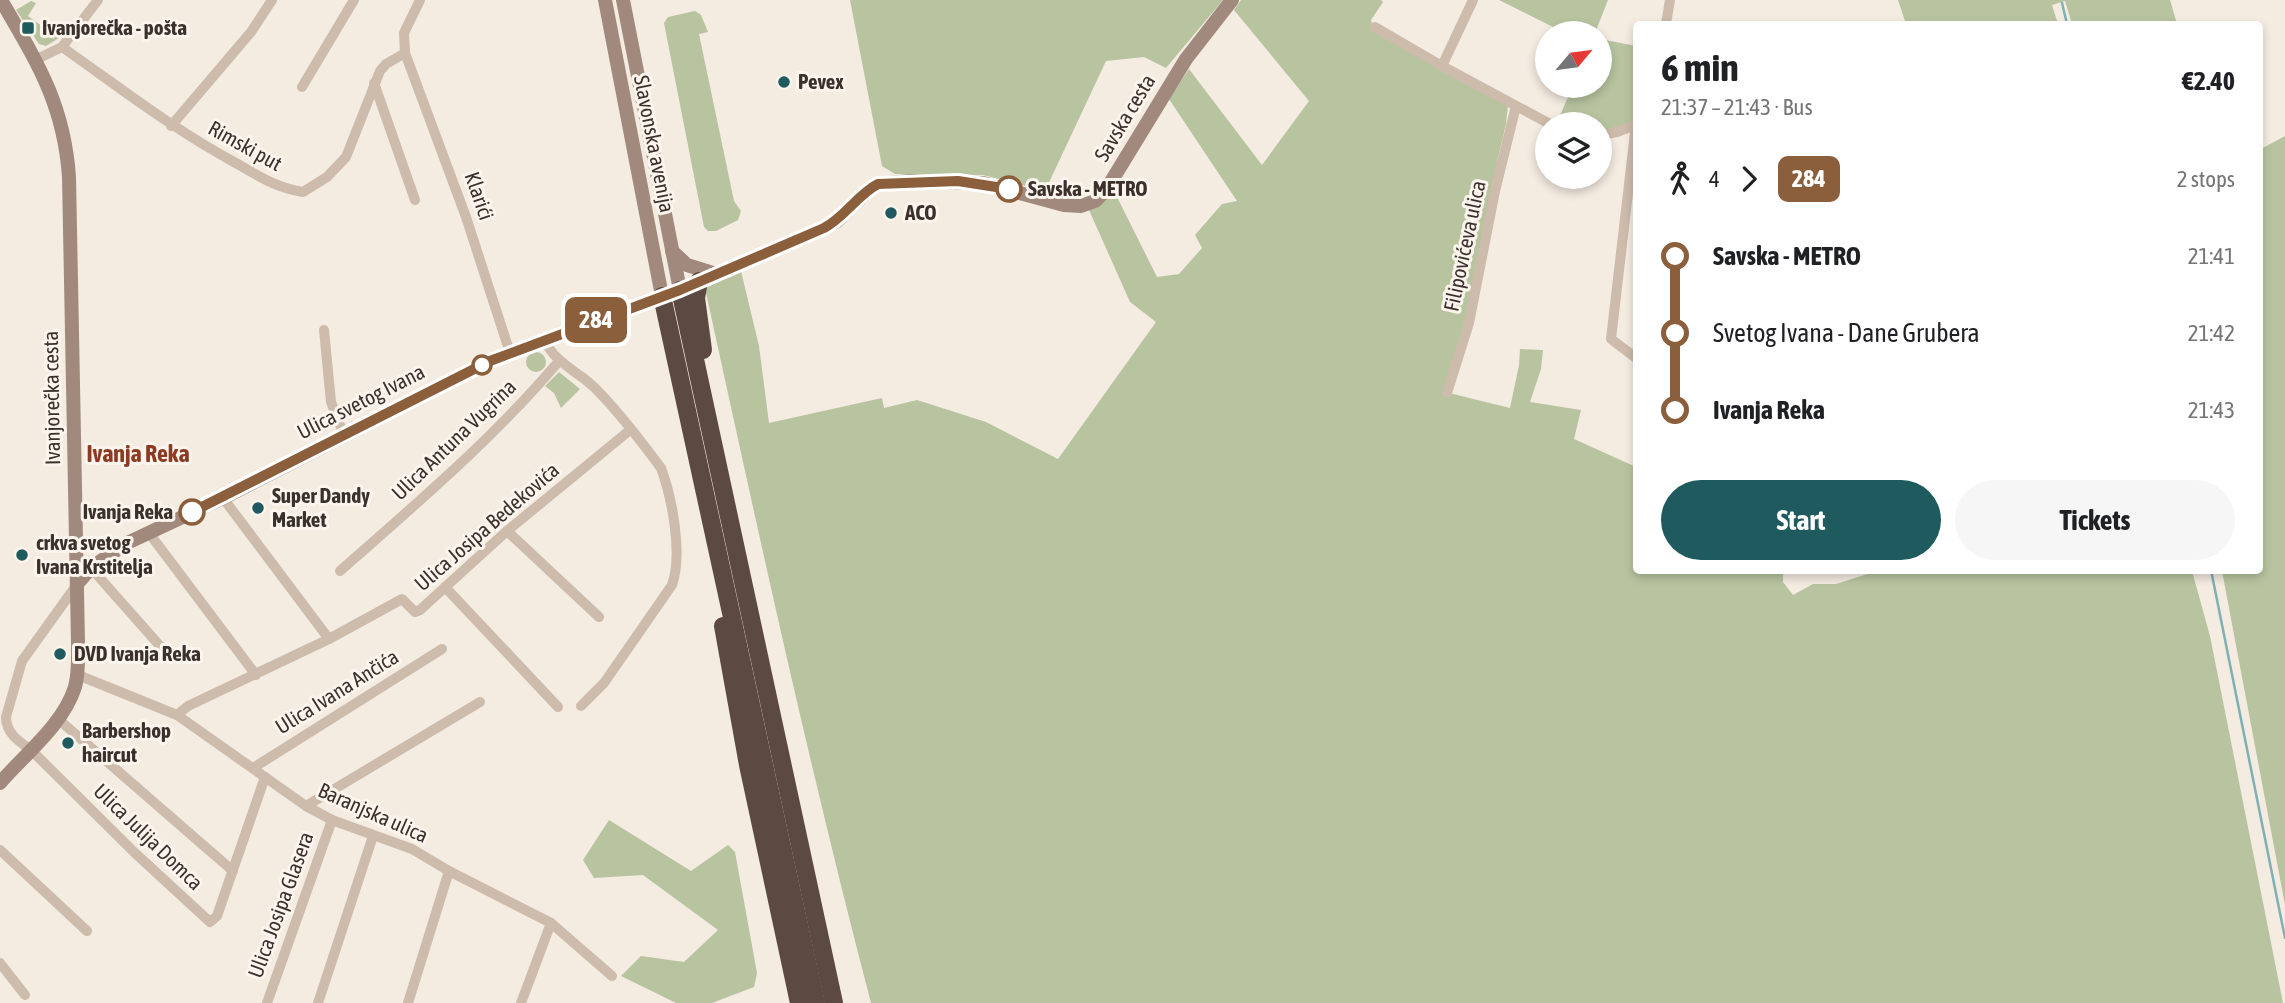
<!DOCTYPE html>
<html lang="en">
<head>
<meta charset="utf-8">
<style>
	:root { --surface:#fff; --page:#f6f6f6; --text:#202124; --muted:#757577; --accent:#1f5a5e }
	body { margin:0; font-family:"Asap Condensed",sans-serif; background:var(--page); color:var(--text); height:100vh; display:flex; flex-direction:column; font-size:26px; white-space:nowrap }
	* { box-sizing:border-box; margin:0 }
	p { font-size:23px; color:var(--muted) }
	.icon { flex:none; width:38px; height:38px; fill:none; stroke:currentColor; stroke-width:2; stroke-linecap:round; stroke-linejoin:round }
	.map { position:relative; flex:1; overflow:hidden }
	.sheet { position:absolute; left:1633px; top:21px; width:630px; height:553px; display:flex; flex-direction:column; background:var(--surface); border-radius:7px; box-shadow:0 4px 10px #0003 }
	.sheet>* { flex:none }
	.badge { padding:0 14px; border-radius:10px; font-size:24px; line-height:46px }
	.needle { width:46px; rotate:61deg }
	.fabs { position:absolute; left:1535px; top:21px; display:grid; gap:14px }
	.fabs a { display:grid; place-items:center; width:77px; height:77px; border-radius:50%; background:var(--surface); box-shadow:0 4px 10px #0003; font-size:35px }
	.map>.badge { position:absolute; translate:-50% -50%; box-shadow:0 0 0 4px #fff }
	.legs { display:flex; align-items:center; gap:10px; height:77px; padding:0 28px; font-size:23px }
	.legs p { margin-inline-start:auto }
	.summary { display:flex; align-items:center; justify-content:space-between; height:119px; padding:0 28px }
	h1 { font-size:38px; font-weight:700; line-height:52px }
	.primary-button { display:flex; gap:14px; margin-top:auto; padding:14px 28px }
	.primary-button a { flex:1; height:80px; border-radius:42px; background:var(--accent); color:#fff; font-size:28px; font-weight:700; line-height:80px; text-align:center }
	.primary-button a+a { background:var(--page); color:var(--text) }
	ul { padding:0 28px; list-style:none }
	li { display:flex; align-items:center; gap:24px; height:77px; font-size:26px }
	li i { display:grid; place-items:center; width:10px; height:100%; margin:0 9px; background:currentColor }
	li i::after { content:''; width:18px; height:18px; margin:-9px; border:5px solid; border-radius:50%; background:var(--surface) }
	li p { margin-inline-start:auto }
	li:first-child i { background:linear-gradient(#0000 50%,currentColor 0) }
	li:last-child i { background:linear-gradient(currentColor 50%,#0000 0) }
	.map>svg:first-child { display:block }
</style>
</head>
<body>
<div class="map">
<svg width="2285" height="1003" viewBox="0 0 2285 1003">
	<rect width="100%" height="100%" fill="#f4ebe1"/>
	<g fill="#b8c4a0">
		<path d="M850,0H1223L1166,68L1144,57L1106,61L1045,191L983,175L895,174L882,166Z"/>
		<path d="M1241,0H1381L1383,2L1371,20L1373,28L1508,105L1506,124L1497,162L1499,164L1467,317L1445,392L1510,408L1519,365L1520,349L1543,350L1541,369L1530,402L1581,410L1574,439L1636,467V570L1783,571V582L1793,595L1813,584H1836L1877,571H2192L2210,636L2283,1003H871C809,766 757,527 705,288L741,271L759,346L769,423L882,398L884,408L917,400L986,422L1058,459L1156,322L1130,302L1089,210L1114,191L1157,277L1179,274L1202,248L1195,235L1222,204L1237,201L1169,99L1189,69L1262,165L1309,101L1234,10Z"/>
		<path d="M1499,0H1608L1595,33H1565Z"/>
		<path d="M1898,0H2170L2177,24H2072L2065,1L2052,5L2058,24H1906Z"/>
		<path d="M31,1L36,3L28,16L56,36L59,34V38L46,46L39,44L16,10Z"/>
		<path d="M695,11L701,15L708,32L699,34L734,201L741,211L738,220L716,231H708L704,227L664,23L668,17Z"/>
		<path d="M1600,39L1636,46V118C1627,127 1612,129 1600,130V124L1557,122L1573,86H1600Z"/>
		<path d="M2285,136V905L2222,571L2259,570V150Z"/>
		<circle cx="536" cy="362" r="10"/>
		<path d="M559,372L580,389L561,408L554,393L545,386Z"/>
		<path d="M609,820L691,871L728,845L735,852L757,973L754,987L712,1003H676L621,976L641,956L684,962L718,930L643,875L594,878L583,860Z"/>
	</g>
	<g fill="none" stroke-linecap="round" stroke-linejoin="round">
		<g stroke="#7fb0b2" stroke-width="2.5">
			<path d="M2062,3L2067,24"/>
			<path d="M2211,570L2285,938"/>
		</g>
		<g stroke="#cdbbac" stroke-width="10">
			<path d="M1473,0L1442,66L1550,124"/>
			<path d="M1666,24L1670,0"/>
			<path d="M1375,27L1442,66"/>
			<path d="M62,47C119,87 173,129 234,162C259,176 274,187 303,192L327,177L346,157L380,71L386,64L405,53L404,33L420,0"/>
			<path d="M405,53L466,217L510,353"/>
			<path d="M35,60L62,47L98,0"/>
			<path d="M374,83L415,200"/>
			<path d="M302,87L354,0"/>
			<path d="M1636,124L1611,339L1636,358"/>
			<path d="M171,126L251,32L272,0"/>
			<path d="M1600,135L1617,132L1635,125"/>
			<path d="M324,330L331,402L344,435"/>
			<path d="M545,340C554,363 578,371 595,388C619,412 641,441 661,468C672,498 683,554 672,585L604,683L581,706"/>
			<path d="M1447,393L1469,323L1495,191L1516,106"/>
			<path d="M223,498L329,639"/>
			<path d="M507,531L599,617"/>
			<path d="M149,533L256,675"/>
			<path d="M91,568L168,655"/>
			<path d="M340,571C416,504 494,438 559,361"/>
			<path d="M78,583L22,661L6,717C6,733 18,741 30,749L135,853L210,922L217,916L265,777"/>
			<path d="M445,587L558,707"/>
			<path d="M78,675L177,715L306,806L332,820L412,849L449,871L551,923L612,976"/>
			<path d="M177,715L188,706L329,639L402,599L415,612L420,610L507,531L630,430"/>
			<path d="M58,719L233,871"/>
			<path d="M253,768L442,649"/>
			<path d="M306,806L480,702"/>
			<path d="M0,850L87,931"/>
			<path d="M0,963L25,995"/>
			<path d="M267,1003L332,820"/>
			<path d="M318,1003L373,836"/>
			<path d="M408,1003L449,871"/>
			<path d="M521,1003L551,923"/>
		</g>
		<g stroke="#a18a7d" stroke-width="14">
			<path d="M605,0L662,296"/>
			<path d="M623,0L680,290"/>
			<path d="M672,251L687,265L716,274"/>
			<path d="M78,583L91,568L125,544L223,498L490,361L680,290L824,228L837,221L871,188L879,184L910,181L983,183L1064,205L1081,206L1095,201L1106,190L1186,59L1232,0"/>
			<path d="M0,783C25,754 63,725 75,687C79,673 78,657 78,643L69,177C64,104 37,62 1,0"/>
		</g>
		<g stroke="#5c4a42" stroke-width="18">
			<path d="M699,281L696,298L703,350"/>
			<path d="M680,290L834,1003"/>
			<path d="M662,296L816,1003"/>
			<path d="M723,626L748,765L799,1003"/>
		</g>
	</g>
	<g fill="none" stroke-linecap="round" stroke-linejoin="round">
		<g stroke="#fff" stroke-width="16">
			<path id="line-1" d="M192,512L490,361L680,290L824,228C845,217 857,195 878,184L958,181L1009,189"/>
		</g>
		<use href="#line-1" stroke="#8b5e3c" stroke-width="10"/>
	</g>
	<g fill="#1f5a5e" stroke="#fbf5ee" stroke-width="2.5">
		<rect x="21" y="21" width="14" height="14" rx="3.5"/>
		<circle cx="784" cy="82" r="7"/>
		<circle cx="891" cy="213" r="7"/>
		<circle cx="258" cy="508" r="7"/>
		<circle cx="22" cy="555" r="7"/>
		<circle cx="60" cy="654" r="7"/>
		<circle cx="68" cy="743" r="7"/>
	</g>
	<g fill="#fff" stroke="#8b5e3c" stroke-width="3.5">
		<circle cx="1009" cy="189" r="12"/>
		<circle cx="482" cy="365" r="9"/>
		<circle cx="192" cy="512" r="12"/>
	</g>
	<g text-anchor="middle" stroke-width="6" stroke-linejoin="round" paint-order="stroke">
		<g font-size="21" font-weight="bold" fill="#3b302b" stroke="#fbf5ee" text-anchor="start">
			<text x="42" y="35">Ivanjorečka - pošta</text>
			<text x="798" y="89">Pevex</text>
			<text x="905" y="220">ACO</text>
			<text x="272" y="503">Super Dandy<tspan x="272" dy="24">Market</tspan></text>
			<text x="36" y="550">crkva svetog<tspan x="36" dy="24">Ivana Krstitelja</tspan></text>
			<text x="74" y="661">DVD Ivanja Reka</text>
			<text x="82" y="738">Barbershop<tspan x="82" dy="24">haircut</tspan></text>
		</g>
		<g font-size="21" fill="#3b302b" stroke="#fbf5ee">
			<text transform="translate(1125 118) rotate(-59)" y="7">Savska cesta</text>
			<text transform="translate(654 144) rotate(79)" y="7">Slavonska avenija</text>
			<text transform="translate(245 146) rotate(29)" y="7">Rimski put</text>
			<text transform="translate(479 196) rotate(71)" y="7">Klarići</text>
			<text transform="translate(1465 246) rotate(-78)" y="7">Filipovićeva ulica</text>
			<text transform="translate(52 398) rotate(-91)" y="7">Ivanjorečka cesta</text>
			<text transform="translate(361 402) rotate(-27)" y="7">Ulica svetog Ivana</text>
			<text transform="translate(454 440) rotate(-44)" y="7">Ulica Antuna Vugrina</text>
			<text transform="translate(487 527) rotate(-41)" y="7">Ulica Josipa Bedekovića</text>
			<text transform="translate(337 692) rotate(-32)" y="7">Ulica Ivana Ančića</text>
			<text transform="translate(373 813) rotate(24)" y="7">Baranjska ulica</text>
			<text transform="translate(148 837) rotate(44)" y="7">Ulica Julija Domca</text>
			<text transform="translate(281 905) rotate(-70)" y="7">Ulica Josipa Glasera</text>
		</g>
		<g font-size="21" font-weight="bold" fill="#3b302b" stroke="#fbf5ee" text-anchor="start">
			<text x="1028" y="196">Savska - METRO</text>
			<text x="173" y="519" text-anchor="end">Ivanja Reka</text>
		</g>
		<g font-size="24" font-weight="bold" fill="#8c3b22" stroke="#fbf5ee">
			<text x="138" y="462">Ivanja Reka</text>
		</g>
	</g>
</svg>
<div class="fabs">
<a><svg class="needle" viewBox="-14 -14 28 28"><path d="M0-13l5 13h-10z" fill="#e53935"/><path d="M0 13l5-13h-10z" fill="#757577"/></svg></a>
<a><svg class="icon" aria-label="layers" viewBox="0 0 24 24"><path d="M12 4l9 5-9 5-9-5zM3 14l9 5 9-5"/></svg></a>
</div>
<b class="badge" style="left:596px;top:320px;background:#8b5e3c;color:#fff">284</b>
<section class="sheet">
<div class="summary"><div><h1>6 min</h1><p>21:37 – 21:43 · Bus</p></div><b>€2.40</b></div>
<div class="legs"><svg class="icon" aria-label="walk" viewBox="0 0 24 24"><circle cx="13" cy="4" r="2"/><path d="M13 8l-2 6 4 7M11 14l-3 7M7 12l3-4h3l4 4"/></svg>4<svg class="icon" aria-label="forward" viewBox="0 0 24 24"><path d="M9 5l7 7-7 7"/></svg><b class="badge" style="background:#8b5e3c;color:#fff">284</b><p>2 stops</p></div>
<ul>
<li><i style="color:#8b5e3c"></i><b>Savska - METRO</b><p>21:41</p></li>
<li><i style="color:#8b5e3c"></i><span>Svetog Ivana - Dane Grubera</span><p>21:42</p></li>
<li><i style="color:#8b5e3c"></i><b>Ivanja Reka</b><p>21:43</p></li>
</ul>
<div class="primary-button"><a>Start</a><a>Tickets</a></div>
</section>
</div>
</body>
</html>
